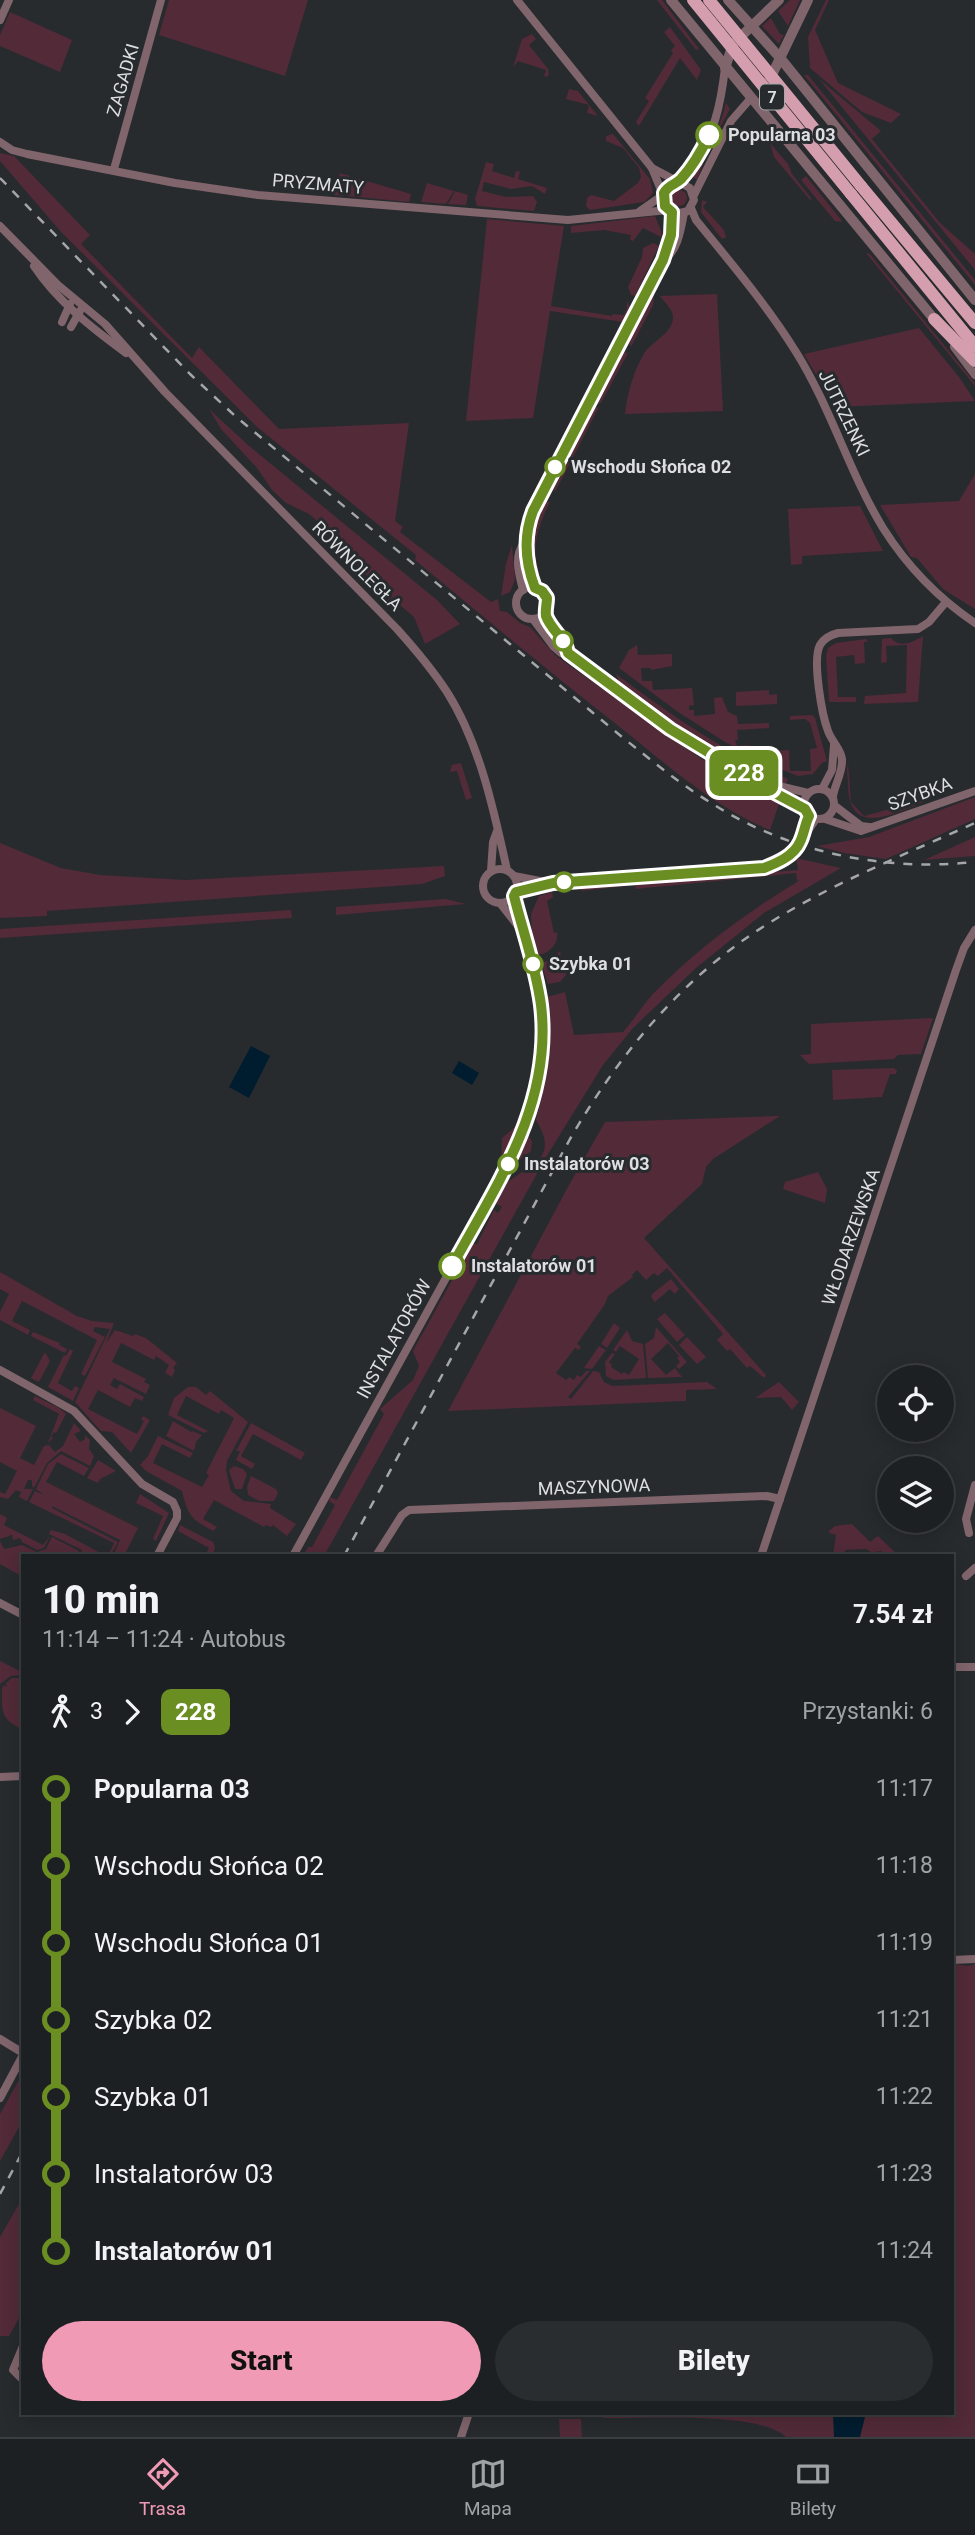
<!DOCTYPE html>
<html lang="pl">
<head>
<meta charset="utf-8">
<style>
	:root { --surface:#1d2022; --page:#2a2d2f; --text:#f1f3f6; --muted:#a0a3a5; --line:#3b3e40; --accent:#f09ab5 }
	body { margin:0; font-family:Roboto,sans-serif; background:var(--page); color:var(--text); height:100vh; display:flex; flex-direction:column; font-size:26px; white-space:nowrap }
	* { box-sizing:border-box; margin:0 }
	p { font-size:23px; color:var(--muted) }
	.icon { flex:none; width:38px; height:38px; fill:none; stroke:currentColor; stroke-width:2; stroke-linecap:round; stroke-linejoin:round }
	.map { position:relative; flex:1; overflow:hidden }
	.details { position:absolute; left:21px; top:1554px; width:933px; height:861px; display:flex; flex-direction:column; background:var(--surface); border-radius:0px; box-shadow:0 4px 18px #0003,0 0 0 2px var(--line) }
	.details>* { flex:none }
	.badge { padding:0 14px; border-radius:10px; font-size:24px; line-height:46px }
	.buttons { position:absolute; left:877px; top:1365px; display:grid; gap:14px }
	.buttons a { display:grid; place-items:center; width:77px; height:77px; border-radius:50%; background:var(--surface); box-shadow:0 4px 18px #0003,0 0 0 2px var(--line); font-size:35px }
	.map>.badge { position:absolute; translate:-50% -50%; box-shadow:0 0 0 4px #fff }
	.legs { display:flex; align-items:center; gap:10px; height:77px; padding:0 21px; font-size:23px }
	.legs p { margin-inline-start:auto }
	.overview { display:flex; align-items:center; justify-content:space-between; height:119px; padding:0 21px }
	h1 { font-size:38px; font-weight:800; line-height:52px }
	.button { display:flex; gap:14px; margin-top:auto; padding:14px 21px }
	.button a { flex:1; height:80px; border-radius:42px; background:var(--accent); color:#111; font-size:28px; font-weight:800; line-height:80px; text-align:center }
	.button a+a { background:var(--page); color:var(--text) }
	ul { padding:0 21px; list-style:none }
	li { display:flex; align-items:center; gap:24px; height:77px; font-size:26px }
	li i { display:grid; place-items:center; width:10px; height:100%; margin:0 9px; background:currentColor }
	li i::after { content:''; width:18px; height:18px; margin:-9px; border:5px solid; border-radius:50%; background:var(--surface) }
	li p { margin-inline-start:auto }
	li:first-child i { background:linear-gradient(#0000 50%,currentColor 0) }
	li:last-child i { background:linear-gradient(currentColor 50%,#0000 0) }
	.tabs { display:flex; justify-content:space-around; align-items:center; height:98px; border-top:2px solid var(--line); background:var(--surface); font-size:19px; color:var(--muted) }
	.tabs a { display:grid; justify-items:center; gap:4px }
	.tabs .active { color:var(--accent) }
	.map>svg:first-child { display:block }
</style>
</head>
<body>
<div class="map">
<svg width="975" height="2437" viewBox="0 0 975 2437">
	<rect width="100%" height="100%" fill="#272b2e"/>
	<g fill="#522a38">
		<path d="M169,0H308L285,76L159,35Z"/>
		<path d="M657,0H662L699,49L696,50Z"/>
		<path d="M790,0H800L788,26L778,11Z"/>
		<path d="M826,0H829L815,30L838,83L901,114L891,123L862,112L810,68L808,37Z"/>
		<path d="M10,12L72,40L60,72L0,46V35Z"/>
		<path d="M771,18L780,34L784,35L779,44L762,26Z"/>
		<path d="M670,27L701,70L697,80L680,58L639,126L636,122L649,101L645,98L673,53L671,50L675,46L664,32Z"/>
		<path d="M532,34L536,39L529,45L548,69L549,74L547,77L544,76L546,70L518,61L513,67L522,39Z"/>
		<path d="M804,75H808L975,280V285Z"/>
		<path d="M819,79L881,131L872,139L940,223L975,254V270Z"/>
		<path d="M569,89L578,91L598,116L587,113L589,105L566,99Z"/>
		<path d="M726,103L730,109L707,152L697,180L689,174C707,154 720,128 726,103Z"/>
		<path d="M613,134L650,179L653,193L644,202L590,210L586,206L587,198L591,195L614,201L638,183L641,177L639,168L623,148L606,141V136Z"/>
		<path d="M770,143L788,164L792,174L811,198V201L774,157Z"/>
		<path d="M0,153L14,156L90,235L81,244L192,358L199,347L279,429L409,423L395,521L403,527L400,532L491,602L498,599L500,611L507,612L520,623L530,627L555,655L668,736L711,765L778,800L779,804L770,830C715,808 667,765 621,728C551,673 483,617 415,560L416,555L257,427L62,233L0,161Z"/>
		<path d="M486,162L494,164L492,171L514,178L516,171L520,172L518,179L547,188L545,194L532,186L511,189L484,182L482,191L506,197L533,196L537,202L534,211L477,206L475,199Z"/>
		<path d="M340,173L350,176L344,196L334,195Z"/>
		<path d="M806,176L842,221L841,222L835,221L801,180Z"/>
		<path d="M353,177L411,194L409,202L347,196Z"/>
		<path d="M427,183L454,191L446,204L421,202Z"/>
		<circle cx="679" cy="198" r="8"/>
		<path d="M455,191L468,195L466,205L448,204Z"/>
		<path d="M702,200L707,202L703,207L724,230L726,237L731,235L722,239L701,212Z"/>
		<path d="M655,216L662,233L661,237L643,228L633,241L630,240L631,235L604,230L571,233V226Z"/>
		<path d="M487,219L564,226L551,306L612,316L613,314L624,315L627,308V301L630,307L623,322L550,311L533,418L466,421Z"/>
		<path d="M653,243L659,246L635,296L631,295L628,287L642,257L643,248Z"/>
		<path d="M866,253L870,254L975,383V386Z"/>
		<path d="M655,287L653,305L631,347L628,339Z"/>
		<path d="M717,294L723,411L625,414C627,393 634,370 645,352C653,341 671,334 673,319C674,310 665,303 660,296Z"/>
		<path d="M919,328L959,377L975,401L835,407L804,354Z"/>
		<path d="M623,352L628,353L601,403L593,405Z"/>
		<path d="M599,407L555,492L554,489L595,408Z"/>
		<path d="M209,409L248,445L437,600L460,624L425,644L414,617L401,606H393L326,529L309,514L286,503L272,490L257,468L221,429Z"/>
		<path d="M975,474V609L943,589L917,558L911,557L880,505L959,501Z"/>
		<path d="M545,502H550C540,521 531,546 538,568L533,569L531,543L535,521L541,505Z"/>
		<path d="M860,506L883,551L802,556V564L791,565L788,509Z"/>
		<path d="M512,545L515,580L510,592L501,596L506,564Z"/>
		<path d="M923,636L918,702L864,704L865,696L906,693L907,645L886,646L887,662L881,663L882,639L891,638C901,649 913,642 923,636Z"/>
		<path d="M866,639L868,642H864L865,663L855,664L854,655L836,657L838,697H856V702H829L826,656L828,648L836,643Z"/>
		<path d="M637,645L638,655L672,654V666L651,670V668H641L642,681H652L653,690L692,688L694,705L689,706V710H694V716L715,714L714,698L722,697L728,712L737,716L738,724L769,723V728L737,730L738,740H735L737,746L748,745L749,752L789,750L790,771H811L810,749L817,748L810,723L805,719L790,720V716L812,715L815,718L827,761L822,763L813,774L798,776L763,762L725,742L678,712L619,668L629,650Z"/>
		<path d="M616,674C671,715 725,753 788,779L786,784C724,761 672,724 620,685Z"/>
		<path d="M769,690V695L777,694V704L736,706V692Z"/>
		<path d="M461,763L472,798L466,800L457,771L450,772L452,765Z"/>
		<path d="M848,763L851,802L864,816L894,808V806L925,795L927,801C896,812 849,840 848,785C848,776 846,772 848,763Z"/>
		<path d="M975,797V819L886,859L844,853L817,846L869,837Z"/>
		<path d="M975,837V856L924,860Z"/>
		<path d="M0,843L61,868L100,875L185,880L444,866L445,876L422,884L47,911V916L0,918Z"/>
		<path d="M796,858L841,868L764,913L696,968L633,1028L603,1065L548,1154L324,1556H303L308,1547H312L335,1505L329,1501L330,1497L337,1500L384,1414L380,1409L413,1380L419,1366L413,1351L472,1244H477L494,1210L498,1213L502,1207L493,1202C496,1197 498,1191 502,1187C525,1165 562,1162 536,1120C547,1078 553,1041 547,997L565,992L574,1035L623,1032C634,1020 641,1007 652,995C696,949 746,913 800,880L797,881L796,873L636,889L635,885L581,891V886L798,870Z"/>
		<path d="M552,892L553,897L547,901L554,933L557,932C559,944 549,953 539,955L532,935L531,914L539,896Z"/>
		<path d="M445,899L466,904L336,915V907Z"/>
		<path d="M291,910L292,918L0,938V929Z"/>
		<path d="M560,951L561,958H564L566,975L560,982L548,984L541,963L552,959Z"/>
		<path d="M933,1018L921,1054L898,1055L894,1059L809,1064L800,1055L811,1054V1024Z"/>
		<path d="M894,1068L897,1071L896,1074H890L882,1097L833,1100L832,1070Z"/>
		<path d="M780,1116L713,1159L706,1167L702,1184L644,1238L766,1375L764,1378L750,1366L747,1368L730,1349L727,1351L717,1340L723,1334L667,1268L658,1276L654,1273L646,1280L637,1270L632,1275L633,1277L608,1296L605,1304L577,1344L581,1347L579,1350L575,1348L556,1373L566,1380L569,1377L574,1380L577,1375L581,1377L586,1371H590L568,1397L571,1399L593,1371L599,1372L604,1382L612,1386L707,1382L717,1389L686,1390V1401L448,1411L569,1185L605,1122Z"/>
		<path d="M515,1127L519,1129L501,1165L502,1138Z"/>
		<path d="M528,1135L532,1141L531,1151L514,1164Z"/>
		<path d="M818,1172L827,1189L825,1203L783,1189L785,1182Z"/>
		<path d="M0,1272L77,1316L92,1321L114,1323L106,1343L115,1330L133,1336L135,1334L146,1338L177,1363L173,1368L175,1370L172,1377L165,1373L169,1365L156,1356L154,1360L121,1343L112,1362L146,1379L144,1382L150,1385L146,1394L114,1378L110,1385L117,1389L120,1384L144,1397L142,1401L135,1398L130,1407L98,1390L88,1409L137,1434L144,1421L141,1420L143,1416L150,1420L131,1453L112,1432L101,1431L75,1402L110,1329L95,1327L93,1331L105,1337L85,1376L81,1374L97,1340L22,1301L12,1321L30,1330L28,1335L0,1320V1312L9,1294L0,1289Z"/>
		<path d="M671,1279L679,1289L675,1294L670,1289L655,1302L651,1297L652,1294Z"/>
		<path d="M665,1313L685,1335L677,1342L657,1319Z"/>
		<path d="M614,1323L620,1328L607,1348L601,1344Z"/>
		<path d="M656,1327L687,1362L679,1369L676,1366L680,1362L677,1358L679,1356L668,1343L651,1359L666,1375L675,1368L682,1377L648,1378L645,1344L654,1338Z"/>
		<path d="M627,1330L632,1341L643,1344L646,1378L614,1380L606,1376L605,1362L612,1353L615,1354L609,1362L612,1365L611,1367L622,1374L624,1372L629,1375L639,1359L620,1346L616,1352L613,1350Z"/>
		<path d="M33,1332L60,1343L59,1345L67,1349L65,1353L31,1336Z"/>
		<path d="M687,1337L706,1357L697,1364L679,1345Z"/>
		<path d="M599,1346L606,1350L592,1369L584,1368Z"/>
		<path d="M70,1349L73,1351L58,1383L72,1391L75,1386L79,1388L73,1401L48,1387L64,1355L66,1356Z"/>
		<path d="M45,1352L50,1361L39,1382L31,1378Z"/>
		<path d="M779,1382L799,1402L792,1410L781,1397L755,1398Z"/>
		<path d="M188,1387H196L206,1395L210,1391L248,1422L227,1461L226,1470L231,1491L244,1501L271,1504L270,1508L296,1524L287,1536L273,1525L271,1527L266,1525L264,1527L214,1500L203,1519L217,1527L213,1531C191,1519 188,1516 182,1491L146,1471L140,1465L148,1456L158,1436L193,1453L190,1458L162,1444L153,1463L202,1487L209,1475L206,1473L234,1418L221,1410L219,1414L186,1396L177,1415L208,1431L204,1433L168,1415L174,1398Z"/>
		<path d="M35,1396L59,1408L66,1414L56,1433L54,1432L51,1437L53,1438L48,1443L59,1414L33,1400Z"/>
		<path d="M0,1408L36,1426L20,1458L34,1465L44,1446L49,1445L55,1452L63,1446L74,1423L81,1431L74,1434L80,1442L85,1439V1435L90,1440L89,1449L94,1456L90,1466L61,1451L47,1463L34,1488L32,1486V1480H28L24,1489H33L27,1501L19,1497L21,1492L16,1490L8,1499L0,1497V1492L5,1494L17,1471L0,1462Z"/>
		<path d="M173,1421L191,1432L192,1431L202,1435L196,1442L194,1451L166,1436Z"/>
		<path d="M251,1423L305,1453L301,1460L253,1434L241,1456L255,1464L252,1469L236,1460L240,1451H236Z"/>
		<path d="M61,1454L89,1468L84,1476L57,1462L46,1482L138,1528L124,1556H113L120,1540L52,1506V1508L118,1542L110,1556H108L114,1543L29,1502L35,1491L44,1495L36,1489L48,1464Z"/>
		<path d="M98,1460L116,1471L100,1479L98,1483L87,1478Z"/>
		<path d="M234,1466L243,1469L247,1474L242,1489H235L229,1470Z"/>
		<path d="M251,1476L276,1489L278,1493L274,1501H259L248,1495L247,1487Z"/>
		<path d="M140,1494L169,1513L156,1541L153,1539L150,1546L163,1516L136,1503Z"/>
		<path d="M0,1514L7,1518L4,1525L43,1545L50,1536L44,1548L37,1550L22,1542L20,1538L13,1540L12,1535L0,1539Z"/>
		<path d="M852,1524L870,1542L878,1536L899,1556H883L882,1551L874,1552V1554L866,1549L845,1550V1556H833L836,1535L829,1533V1531L835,1526Z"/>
		<path d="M180,1525L213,1542L215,1548L212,1556H205L209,1548L178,1531Z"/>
		<path d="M51,1530L65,1534L106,1556H79L82,1550L49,1534Z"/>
		<path d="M52,1537L79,1551L77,1556H62L53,1552L51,1556H23V1577L0,1564V1541L4,1549L22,1545L37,1552L46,1549Z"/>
		<path d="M0,1661L22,1672V1675L11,1676L0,1684Z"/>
		<path d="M12,1678H22L23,1730C0,1718 2,1713 2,1688L4,1685L7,1687L6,1683Z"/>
		<path d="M954,1964L968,1966L975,1964V2437H786C760,2411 642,2419 603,2418V2413H952V1966Z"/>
		<path d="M23,2073V2120L0,2161V2114Z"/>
		<path d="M23,2197V2311L9,2336H0V2237Z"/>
		<path d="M581,2419L582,2437H560L559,2419Z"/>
	</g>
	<g fill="#001d2f">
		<path d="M251,1046L270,1056L249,1098L229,1087Z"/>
		<path d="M459,1061L479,1073L472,1085L452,1073Z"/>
		<path d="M833,2413H866L860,2437H834Z"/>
	</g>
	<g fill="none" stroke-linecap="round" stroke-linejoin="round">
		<path stroke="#424649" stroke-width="8" stroke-dasharray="8 4" stroke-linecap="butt" d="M790,853L803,838"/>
		<g stroke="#80656c" stroke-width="8">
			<path d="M517,0L652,168L663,195"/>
			<path d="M0,20L9,0"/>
			<path d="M0,142L12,150L27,154L175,183L258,195L568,220L668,210"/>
			<path d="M652,168L690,188L694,200L688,211L676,214C667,211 660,203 664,193C667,186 671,186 677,183C682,180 687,172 691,167C714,138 721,103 725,68"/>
			<path d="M114,169L161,0"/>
			<path d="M694,195L731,121L751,98"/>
			<path d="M691,208L696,220C730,262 767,305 796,352C831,408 849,472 883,528C907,566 938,598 975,623"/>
			<path d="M640,211L663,195"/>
			<path d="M0,226L58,285L105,324L165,392L397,629C415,649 432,669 447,692C480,744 494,811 507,870"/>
			<path d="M663,260C678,252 681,228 684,213"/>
			<path d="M34,266C57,301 93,329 126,353"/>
			<path d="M62,322L70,304"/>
			<path d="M71,327L80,311"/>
			<path d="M954,347L975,375"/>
			<circle cx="532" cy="603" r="16"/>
			<path d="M535,588L525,542L530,520L663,260L671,235L672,212"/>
			<path d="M523,590C519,574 513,555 525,542"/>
			<path d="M545,612C551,625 566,643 568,653"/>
			<path d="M533,619L554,647L561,653H568L694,745L762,782L771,791L805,809"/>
			<path d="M762,782L808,793"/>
			<circle cx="819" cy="804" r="15"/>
			<path d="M822,789L832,770L834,745"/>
			<path d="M833,796C835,784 843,772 842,759C841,749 832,742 828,731C822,715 812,660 820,645C824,638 830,635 838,633L918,629L929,622L946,602"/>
			<path d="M835,806L861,826L869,827"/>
			<path d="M825,819L861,831L975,791"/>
			<path d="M801,837L809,816"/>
			<path d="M803,838L816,819"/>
			<circle cx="500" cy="886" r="17"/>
			<path d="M491,871L493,842L497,831"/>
			<path d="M514,876L550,883"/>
			<path d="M516,892L553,883L764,868L779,862L790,853"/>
			<path d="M500,903L522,931"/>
			<path d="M0,1370L74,1411L142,1484L173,1502L177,1511V1518L157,1556"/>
			<path d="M969,1533L966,1519L975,1485"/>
			<path d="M293,1556L502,1176C533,1116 552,1059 539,990C532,958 522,928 514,896"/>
			<path d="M376,1556L402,1515L409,1510L767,1496L780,1499"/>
			<path d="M761,1556L956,970L964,948L975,930"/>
			<path d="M966,1576L975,1568"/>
			<path d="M0,1603L23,1615"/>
			<path d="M952,1667H975"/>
			<path d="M0,1777L23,1776"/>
			<path d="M952,1960L975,1959"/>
			<path d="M0,2039L23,2053"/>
			<path d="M0,2098L23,2055"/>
			<path d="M23,2346L13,2370L23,2380"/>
			<path d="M481,2413H519"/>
			<path d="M461,2437L469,2413"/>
		</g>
		<g stroke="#80656c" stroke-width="10">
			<path d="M671,0L934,319"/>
			<path d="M728,0L781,59L975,300"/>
			<path d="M725,68L733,44L779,0"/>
			<path d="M769,81L808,0"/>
		</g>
		<g stroke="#d59eae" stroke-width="12">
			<path d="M861,186L975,323"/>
			<path d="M851,194L975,346"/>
			<path d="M934,319L975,361"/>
		</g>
		<g stroke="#a4a6a9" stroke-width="2.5" stroke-dasharray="9 9" stroke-linecap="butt">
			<path d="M0,178L190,374L234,415L622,737C650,759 677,782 708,801C786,852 883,872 975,862"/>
			<path d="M344,1556L570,1139C621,1051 686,973 774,920C838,881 908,853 975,823"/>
			<path d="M0,2194L23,2151"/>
		</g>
		<g stroke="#d59eae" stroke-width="12">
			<path d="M693,0L851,194"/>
			<path d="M709,0L861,186"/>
		</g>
	</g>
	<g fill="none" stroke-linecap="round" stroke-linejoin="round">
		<g stroke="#fff" stroke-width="16">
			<path id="line-1" d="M452,1266C497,1184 553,1103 541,1005C536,967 523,932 514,896L516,892L553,883L764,868C777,863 794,856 800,842C804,834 805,824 809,816L805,809L771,791L762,782L726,763L670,729L568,653C566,639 551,630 546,616C545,610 547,604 547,598L542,591L535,588C525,562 523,537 533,511L663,260L671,235L672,212L665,206L664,193C668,185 675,185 681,179C693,166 701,152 709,135"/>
		</g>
		<use href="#line-1" stroke="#6b8e23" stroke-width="10"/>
	</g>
	<g fill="#fff" stroke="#6b8e23" stroke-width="3.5">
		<circle cx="709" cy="135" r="12"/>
		<circle cx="555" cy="467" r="9"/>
		<circle cx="563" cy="641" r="9"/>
		<circle cx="564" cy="882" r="9"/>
		<circle cx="533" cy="964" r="9"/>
		<circle cx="508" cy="1164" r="9"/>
		<circle cx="452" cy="1266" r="12"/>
	</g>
	<g text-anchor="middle" stroke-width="6" stroke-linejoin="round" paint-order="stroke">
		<rect fill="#272b2e" stroke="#a6a8ab" stroke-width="2" x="760" y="84.5" width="24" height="25" rx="5"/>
		<g font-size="16" font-weight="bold" fill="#dcdee0">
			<text x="772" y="103">7</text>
		</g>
		<g font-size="18" fill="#dcdee0" stroke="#272b2e">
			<text transform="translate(123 80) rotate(-74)" y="6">ZAGADKI</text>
			<text transform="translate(318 184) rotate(5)" y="6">PRYZMATY</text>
			<text transform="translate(844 413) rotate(64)" y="6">JUTRZENKI</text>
			<text transform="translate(357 566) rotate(45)" y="6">RÓWNOLEGŁA</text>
			<text transform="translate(920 794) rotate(-20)" y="6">SZYBKA</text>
			<text transform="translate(851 1237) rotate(-71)" y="6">WŁODARZEWSKA</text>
			<text transform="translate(394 1339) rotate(-61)" y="6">INSTALATORÓW</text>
			<text transform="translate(594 1487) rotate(-2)" y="6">MASZYNOWA</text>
		</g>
		<g font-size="18" font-weight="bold" fill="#dcdee0" stroke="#272b2e" text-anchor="start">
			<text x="728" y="141">Popularna 03</text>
			<text x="571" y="473">Wschodu Słońca 02</text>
			<text x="549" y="970">Szybka 01</text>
			<text x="524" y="1170">Instalatorów 03</text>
			<text x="471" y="1272">Instalatorów 01</text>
		</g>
	</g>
</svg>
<div class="buttons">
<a><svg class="icon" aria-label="locate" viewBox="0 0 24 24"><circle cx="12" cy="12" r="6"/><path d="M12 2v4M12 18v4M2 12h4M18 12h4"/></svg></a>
<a><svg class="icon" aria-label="layers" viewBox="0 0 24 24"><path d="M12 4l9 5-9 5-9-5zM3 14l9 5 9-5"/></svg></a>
</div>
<b class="badge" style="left:744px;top:773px;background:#6b8e23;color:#fff">228</b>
<section class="details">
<div class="overview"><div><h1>10 min</h1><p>11:14 – 11:24 · Autobus</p></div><b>7.54 zł</b></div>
<div class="legs"><svg class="icon" aria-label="walk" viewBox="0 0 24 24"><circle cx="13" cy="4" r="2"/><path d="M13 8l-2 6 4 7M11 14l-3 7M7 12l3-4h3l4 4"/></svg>3<svg class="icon" aria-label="forward" viewBox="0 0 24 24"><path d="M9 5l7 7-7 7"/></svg><b class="badge" style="background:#6b8e23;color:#fff">228</b><p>Przystanki: 6</p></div>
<ul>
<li><i style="color:#6b8e23"></i><b>Popularna 03</b><p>11:17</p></li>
<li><i style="color:#6b8e23"></i><span>Wschodu Słońca 02</span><p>11:18</p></li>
<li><i style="color:#6b8e23"></i><span>Wschodu Słońca 01</span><p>11:19</p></li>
<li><i style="color:#6b8e23"></i><span>Szybka 02</span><p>11:21</p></li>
<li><i style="color:#6b8e23"></i><span>Szybka 01</span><p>11:22</p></li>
<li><i style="color:#6b8e23"></i><span>Instalatorów 03</span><p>11:23</p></li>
<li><i style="color:#6b8e23"></i><b>Instalatorów 01</b><p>11:24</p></li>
</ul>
<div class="button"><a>Start</a><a>Bilety</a></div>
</section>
</div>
<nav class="tabs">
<a class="active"><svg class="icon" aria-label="directions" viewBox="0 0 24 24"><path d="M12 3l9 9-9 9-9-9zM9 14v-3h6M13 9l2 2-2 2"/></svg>Trasa</a>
<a><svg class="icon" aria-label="map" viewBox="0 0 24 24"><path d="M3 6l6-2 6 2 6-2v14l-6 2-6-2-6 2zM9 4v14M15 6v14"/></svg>Mapa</a>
<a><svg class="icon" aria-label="tickets" viewBox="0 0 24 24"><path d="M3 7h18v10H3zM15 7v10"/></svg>Bilety</a>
</nav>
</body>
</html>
